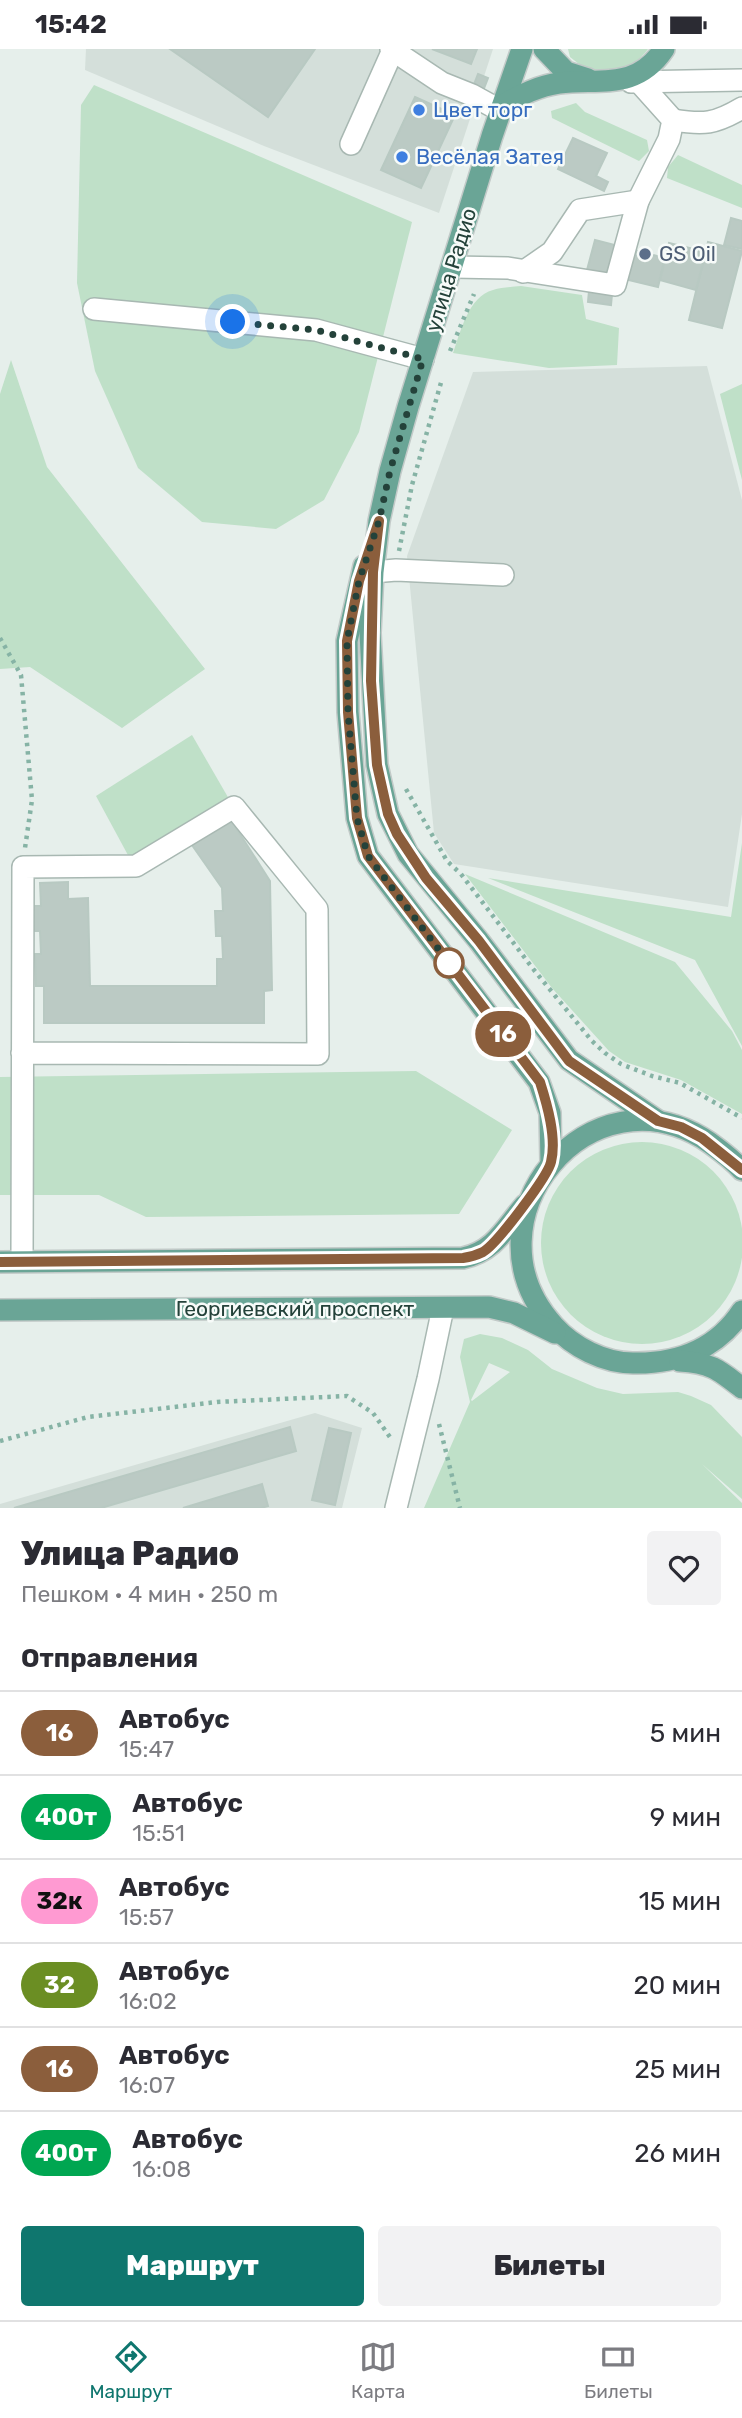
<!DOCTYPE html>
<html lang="ru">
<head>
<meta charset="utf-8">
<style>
	:root { --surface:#fff; --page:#f2f2f3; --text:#2b2b33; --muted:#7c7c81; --line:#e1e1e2; --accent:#0f766e }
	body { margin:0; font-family:Rubik,sans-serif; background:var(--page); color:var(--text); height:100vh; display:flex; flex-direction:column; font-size:26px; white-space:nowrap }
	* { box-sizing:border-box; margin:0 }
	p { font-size:23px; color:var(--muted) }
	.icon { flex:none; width:38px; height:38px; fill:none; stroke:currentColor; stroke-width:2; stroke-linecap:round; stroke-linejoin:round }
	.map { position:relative; height:1459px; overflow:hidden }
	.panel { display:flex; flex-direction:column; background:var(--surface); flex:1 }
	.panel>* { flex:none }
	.badge { padding:0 14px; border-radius:23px; font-size:24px; line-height:46px }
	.you { position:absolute; width:35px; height:35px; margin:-18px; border:5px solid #fff; border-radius:50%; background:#1a73e8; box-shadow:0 0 0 10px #1a73e833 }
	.map>.badge { position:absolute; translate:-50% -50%; box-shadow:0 0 0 4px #fff }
	h2 { padding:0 21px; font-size:26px; line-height:63px }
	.round { display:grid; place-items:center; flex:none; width:74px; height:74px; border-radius:7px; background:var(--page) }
	.summary { display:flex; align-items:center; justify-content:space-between; height:119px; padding:0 21px }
	h1 { font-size:33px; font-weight:800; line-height:52px }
	.action { display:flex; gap:14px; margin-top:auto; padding:14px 21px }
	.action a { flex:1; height:80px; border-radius:7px; background:var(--accent); color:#fff; font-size:28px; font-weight:800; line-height:80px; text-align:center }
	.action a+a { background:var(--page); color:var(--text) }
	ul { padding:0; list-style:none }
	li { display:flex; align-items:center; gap:21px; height:84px; padding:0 21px; border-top:2px solid var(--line) }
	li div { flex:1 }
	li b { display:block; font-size:26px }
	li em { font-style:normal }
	li .badge { min-width:77px; font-weight:700; text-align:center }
	.status { display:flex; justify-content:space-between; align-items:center; height:49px; padding:0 35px; background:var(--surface); direction:ltr }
	.status svg { height:19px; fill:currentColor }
	.tab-bar { display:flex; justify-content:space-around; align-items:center; height:98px; border-top:2px solid var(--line); background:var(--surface); font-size:19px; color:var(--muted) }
	.tab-bar a { display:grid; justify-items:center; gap:4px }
	.tab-bar .on { color:var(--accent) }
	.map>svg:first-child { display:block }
</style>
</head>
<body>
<div class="status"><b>15:42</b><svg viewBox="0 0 49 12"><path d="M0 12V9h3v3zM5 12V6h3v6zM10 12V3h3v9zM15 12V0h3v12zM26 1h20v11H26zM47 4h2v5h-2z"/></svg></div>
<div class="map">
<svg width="742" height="1459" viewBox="0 0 742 1459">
	<rect width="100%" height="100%" fill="#e6efeb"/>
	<g fill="#d4dfda">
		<path d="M86,0H493L439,164L264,97L85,21Z"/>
		<path d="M707,317L742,451V765L728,858L454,815L434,784L407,507L473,323Z"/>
		<path d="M315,1364L362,1379L342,1459H0V1455Z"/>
	</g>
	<g fill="#bfe0c8" fill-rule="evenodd">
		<path d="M568,0H648C636,17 610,30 589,21C582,19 576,12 570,8Z"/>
		<path d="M94,36L412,173L359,383L324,451L276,480L202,473L138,419L95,322L77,234L81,56Z"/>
		<path d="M576,54L585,63L647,91L649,102L639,112L552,69L551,62Z"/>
		<path d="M678,106L742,136V159L667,129L668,118Z"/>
		<path d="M521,237L582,246L586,270L619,279L617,316L549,319L453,304C461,282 468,248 493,241C502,238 512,238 521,237Z"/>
		<path d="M11,311L47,418L205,620L122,679L30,618L0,620V345Z"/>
		<path d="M742,335V431L720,345Z"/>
		<path d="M192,686L229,750L129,808L96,747Z"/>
		<path d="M742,794V997L695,911L488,829L731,868Z"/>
		<path d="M465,825L675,913L732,982L742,1001V1065L681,1031L625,1013L609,1002L552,939Z"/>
		<path d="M416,1022L512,1081L459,1165L146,1168L99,1146H0V1028Z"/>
		<circle cx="642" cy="1194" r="101"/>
		<path d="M480,1285L502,1289L528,1301L552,1320L597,1339L623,1345L678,1343L691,1347L711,1356L742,1388V1450L702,1415L742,1454V1459H424L470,1353L460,1308L464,1290ZM489,1314L510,1323L472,1352L471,1351Z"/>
	</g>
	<g fill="#bbcac4" stroke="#b8c9c2" stroke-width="2">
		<path d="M170,0H315L268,68Z"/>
		<path d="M432,0H477L471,15Z"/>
		<path d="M478,25L488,29L483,42L473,38Z"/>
		<path d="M415,48L455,66L421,139L381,121Z"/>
		<path d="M573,89L607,104L596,127L608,133L604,142L558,120Z"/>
		<path d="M731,169L742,172V200L724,196Z"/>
		<path d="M595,191L665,209L658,238L587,221Z"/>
		<path d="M708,193L742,202L722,279L689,271Z"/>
		<path d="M669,194L706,203L696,241L660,231Z"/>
		<path d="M589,242L612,245L611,256L588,253Z"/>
		<path d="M231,771L270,832L272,941L264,942V974H44V937H36L35,905H41L40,882H34L33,857H41L40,834L68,833V850L88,849L90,937H217V910H223L222,887H216L215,862H223L222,839L192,796Z"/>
		<path d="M290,1378L296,1402L101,1459H14Z"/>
		<path d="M329,1379L351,1384L335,1456L312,1451Z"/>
		<path d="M262,1435L268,1457L261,1459H183Z"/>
	</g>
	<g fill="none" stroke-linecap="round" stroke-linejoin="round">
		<g stroke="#a8b8b2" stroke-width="24">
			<g id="minor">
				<path d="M391,0L442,34L472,46L501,62"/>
				<path d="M631,33L742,31"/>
				<path d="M673,71C704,76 715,75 742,59"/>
				<path d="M351,95L393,1"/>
				<path d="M453,218L508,219L615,236L638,152L669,90L673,71L639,33"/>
				<path d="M523,223L552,203L580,161L638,152"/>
				<path d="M94,260L316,281L423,310"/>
				<path d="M373,523L396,521L503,526"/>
				<path d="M22,1212L23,818L136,817L234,758L317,860L318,1005L22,1004"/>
				<path d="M396,1459L428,1330L443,1259"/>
			</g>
		</g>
		<g stroke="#c2cac8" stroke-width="24">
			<g id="major">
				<path d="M522,0L492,87L408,358L390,422L379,472L373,523L370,584L377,716L388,765L408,805L479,892L569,1011L658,1072"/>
				<path d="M544,0L566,23L588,30"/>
				<path d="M503,56C521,46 538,37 559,34C600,29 636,42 664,0"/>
				<path d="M364,517L347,592L348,663L357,769L368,807L539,1033L550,1064L551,1114"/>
				<path d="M742,1121C733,1111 721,1102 710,1094C591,1012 458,1172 554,1277C573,1298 604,1314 633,1314C677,1315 717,1300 742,1262"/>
				<path d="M0,1213L463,1209C495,1202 505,1179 525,1156"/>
				<path d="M0,1261L489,1258L514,1264L555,1284"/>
				<path d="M680,1312C711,1314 718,1320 742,1339"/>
			</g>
		</g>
		<g stroke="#86b3a5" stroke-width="4.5" stroke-dasharray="3.5 5" stroke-linecap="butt">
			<path d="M450,302L474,245"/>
			<path d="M399,502L412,436L442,330"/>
			<path d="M0,589L21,626L32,751L25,799"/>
			<path d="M406,740L447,812L461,825L534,921L592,992L605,1004L621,1015L652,1027L680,1034L742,1069"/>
			<path d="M439,1375L460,1459"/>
			<path d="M0,1392L88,1368L217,1353L347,1347L373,1364L392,1391"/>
		</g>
		<use href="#minor" stroke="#fff" stroke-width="21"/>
		<use href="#major" stroke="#6aa596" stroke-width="21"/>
	</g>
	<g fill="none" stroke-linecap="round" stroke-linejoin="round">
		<g stroke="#fff" stroke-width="16">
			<path id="line" d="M0,1213L463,1209C470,1208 477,1206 483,1203C497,1195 548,1127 551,1113C557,1089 547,1055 540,1033L368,807L357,769L348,663L347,592L359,532L379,472L373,523L371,632L377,716L388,765L397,785L426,829L479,892L569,1012L658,1072L681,1078L702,1089L742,1121"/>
		</g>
		<use href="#line" stroke="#8b5e3c" stroke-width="10"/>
		<path stroke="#24423a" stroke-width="7" stroke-dasharray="0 12.6" d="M233,273L316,281L423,310L390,422L379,472L359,532L347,592L348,663L357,769L368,807L449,914"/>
	</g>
	<g fill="#3f7fe0" stroke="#f7fbf9" stroke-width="2.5">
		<circle cx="419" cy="61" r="7"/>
		<circle cx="402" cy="108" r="7"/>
	</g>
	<circle fill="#5c6f8a" stroke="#f7fbf9" stroke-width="2.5" cx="645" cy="205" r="7"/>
	<circle fill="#fff" stroke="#8b5e3c" stroke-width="3.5" cx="449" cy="914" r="14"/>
	<g text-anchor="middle" stroke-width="5" stroke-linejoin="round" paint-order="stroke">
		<g font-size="21" fill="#366cbe" stroke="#f7fbf9" text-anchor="start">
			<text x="433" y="68">Цвет торг</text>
			<text x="416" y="115">Весёлая Затея</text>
		</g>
		<g font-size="21" fill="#4e5e75" stroke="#f7fbf9" text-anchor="start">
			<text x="659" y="212">GS Oil</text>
		</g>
		<g font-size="21" fill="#24423a" stroke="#f7fbf9">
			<text transform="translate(451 221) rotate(-73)" y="7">улица Радио</text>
			<text x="295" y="1267">Георгиевский проспект</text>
		</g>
	</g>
</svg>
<div class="you" style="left:233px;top:273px"></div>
<b class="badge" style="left:503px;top:985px;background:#8b5e3c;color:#fff">16</b>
</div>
<section class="panel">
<div class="summary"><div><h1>Улица Радио</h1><p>Пешком · 4 мин · 250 m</p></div><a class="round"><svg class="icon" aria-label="heart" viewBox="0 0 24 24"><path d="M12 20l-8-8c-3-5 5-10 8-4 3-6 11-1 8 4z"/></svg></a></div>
<h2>Отправления</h2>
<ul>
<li><span class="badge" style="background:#8b5e3c;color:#fff">16</span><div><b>Автобус</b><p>15:47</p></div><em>5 мин</em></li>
<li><span class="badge" style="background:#00a651;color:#fff">400т</span><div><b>Автобус</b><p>15:51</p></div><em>9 мин</em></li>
<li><span class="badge" style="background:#ff9ad2;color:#111">32к</span><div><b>Автобус</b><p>15:57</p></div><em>15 мин</em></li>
<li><span class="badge" style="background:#6b8e23;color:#fff">32</span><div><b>Автобус</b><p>16:02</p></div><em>20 мин</em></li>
<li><span class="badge" style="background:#8b5e3c;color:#fff">16</span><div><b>Автобус</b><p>16:07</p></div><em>25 мин</em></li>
<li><span class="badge" style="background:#00a651;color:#fff">400т</span><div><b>Автобус</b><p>16:08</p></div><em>26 мин</em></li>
</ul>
<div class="action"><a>Маршрут</a><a>Билеты</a></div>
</section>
<nav class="tab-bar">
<a class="on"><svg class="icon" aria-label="directions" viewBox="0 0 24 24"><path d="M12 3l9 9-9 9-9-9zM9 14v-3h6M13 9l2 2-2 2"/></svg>Маршрут</a>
<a><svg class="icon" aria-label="map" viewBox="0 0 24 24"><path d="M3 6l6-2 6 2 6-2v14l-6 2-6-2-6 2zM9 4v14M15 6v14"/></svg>Карта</a>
<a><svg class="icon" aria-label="tickets" viewBox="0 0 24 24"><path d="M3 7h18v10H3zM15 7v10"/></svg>Билеты</a>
</nav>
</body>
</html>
